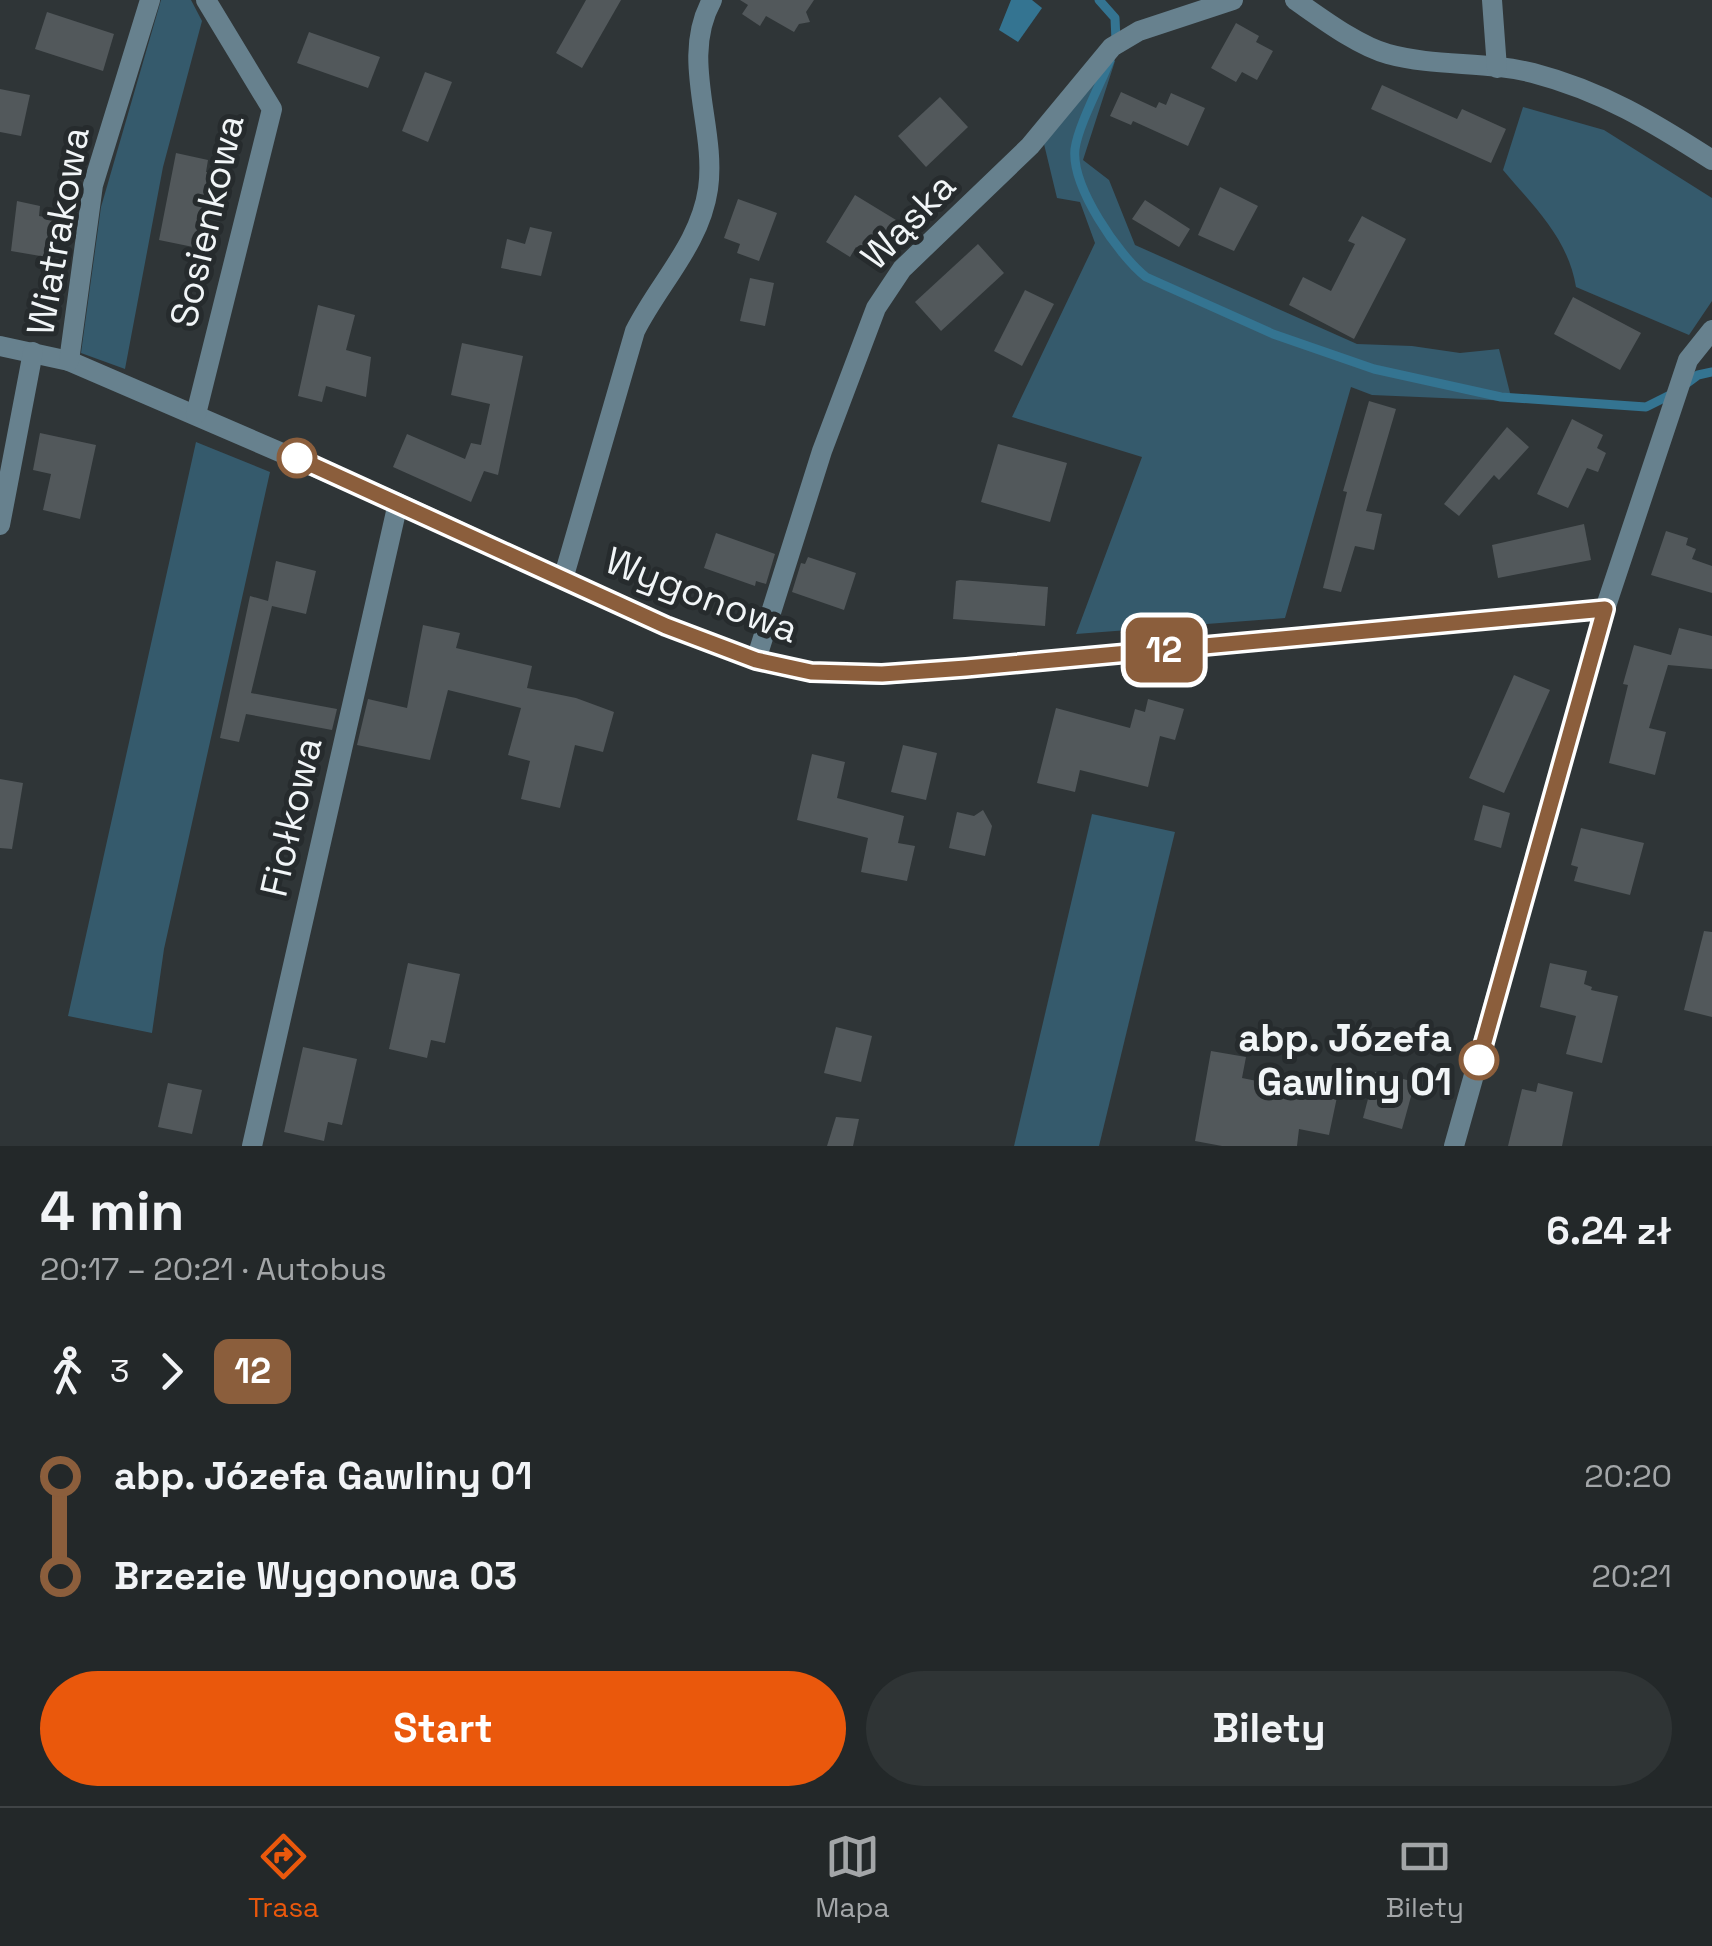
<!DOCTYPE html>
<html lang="pl">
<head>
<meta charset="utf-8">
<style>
	:root { --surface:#232829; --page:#2f3435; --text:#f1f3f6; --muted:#a3a6a8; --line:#404446; --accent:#ea580c }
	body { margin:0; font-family:"Space Grotesk",sans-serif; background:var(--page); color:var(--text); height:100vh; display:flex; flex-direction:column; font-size:38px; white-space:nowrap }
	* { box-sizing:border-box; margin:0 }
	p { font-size:32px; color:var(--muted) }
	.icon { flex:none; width:55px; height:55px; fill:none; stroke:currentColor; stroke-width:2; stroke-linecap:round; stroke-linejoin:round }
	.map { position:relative; height:1146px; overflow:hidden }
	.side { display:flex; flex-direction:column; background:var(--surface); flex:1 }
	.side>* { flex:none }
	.badge { padding:0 20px; border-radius:15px; font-size:35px; line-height:65px }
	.map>.badge { position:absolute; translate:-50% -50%; box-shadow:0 0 0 5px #fff }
	.legs { display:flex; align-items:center; gap:15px; height:110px; padding:0 40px; font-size:32px }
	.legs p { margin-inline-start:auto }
	.summary { display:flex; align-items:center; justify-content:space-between; height:170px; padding:0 40px }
	h1 { font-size:55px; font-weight:700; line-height:75px }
	.cta { display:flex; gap:20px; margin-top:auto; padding:20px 40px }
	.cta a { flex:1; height:115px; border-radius:60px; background:var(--accent); color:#fff; font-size:40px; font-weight:700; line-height:115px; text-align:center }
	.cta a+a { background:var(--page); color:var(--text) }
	ul { padding:0 40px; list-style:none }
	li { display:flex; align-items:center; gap:35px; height:100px; font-size:38px }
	li i { display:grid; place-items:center; width:15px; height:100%; margin:0 12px; background:currentColor }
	li i::after { content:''; width:25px; height:25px; margin:-12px; border:8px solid; border-radius:50%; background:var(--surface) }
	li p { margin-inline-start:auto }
	li:first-child i { background:linear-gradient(#0000 50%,currentColor 0) }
	li:last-child i { background:linear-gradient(currentColor 50%,#0000 0) }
	.tabs { display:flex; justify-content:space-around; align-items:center; height:140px; border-top:2px solid var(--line); background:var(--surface); font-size:28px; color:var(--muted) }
	.tabs a { display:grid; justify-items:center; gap:5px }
	.tabs .selected { color:var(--accent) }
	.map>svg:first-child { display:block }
</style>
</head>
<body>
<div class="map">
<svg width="1712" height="1146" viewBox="0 0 1712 1146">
	<rect width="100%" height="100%" fill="#2f3537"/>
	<g fill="#355a6c">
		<path d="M161,0H191L202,21L163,167L125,369L81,353L101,207Z"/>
		<path d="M1104,57L1115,61L1083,160L1109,180L1135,245L1357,344L1412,346L1460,353L1499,349L1512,401L1372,395L1351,387L1285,618L1076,634L1142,457L1012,417L1095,243L1080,202L1057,198L1044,144Z"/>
		<path d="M1523,107L1604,130L1712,198V301L1689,335L1576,287C1568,238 1534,207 1503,170Z"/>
		<path d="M196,442L270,472L164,949L152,1033L68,1016Z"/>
		<path d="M1092,814L1175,832L1099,1146H1014Z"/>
	</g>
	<path fill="#347491" d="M1011,0H1032L1042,8L1018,42L999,30Z"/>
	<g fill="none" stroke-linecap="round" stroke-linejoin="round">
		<g stroke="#347491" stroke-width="9">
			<path d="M1099,0L1115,18L1116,41"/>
			<path d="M1110,60C1101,83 1078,126 1075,149C1071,186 1118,255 1146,277L1273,334L1374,369L1501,397L1646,407L1670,395"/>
			<path d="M1683,386L1698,375L1712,372"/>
		</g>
	</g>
	<g fill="#52585b">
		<path d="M586,0H621L582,68L556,53Z"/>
		<path d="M740,0H814L806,12L810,22L799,24L794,32L766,16L760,26L742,14L748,5Z"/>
		<path d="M47,12L114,34L103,71L35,49Z"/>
		<path d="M1236,23L1259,36L1256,42L1273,51L1257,80L1242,72L1236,82L1211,68Z"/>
		<path d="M309,32L380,57L368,88L297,63Z"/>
		<path d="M425,72L452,82L428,142L402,131Z"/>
		<path d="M1382,85L1457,119L1462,109L1506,129L1491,163L1371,109Z"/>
		<path d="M0,89L30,95L21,136L0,132Z"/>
		<path d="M1121,92L1156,108L1159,102L1166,105L1171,93L1205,108L1188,146L1133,121L1131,125L1110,116Z"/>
		<path d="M940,97L968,127L926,167L898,136Z"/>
		<path d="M176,153L208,160L206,172L212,173L198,248L159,240Z"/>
		<path d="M1220,187L1258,206L1234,251L1198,235Z"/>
		<path d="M855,195L896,220L872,257L856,247L850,257L826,242Z"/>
		<path d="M738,199L777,213L759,261L737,253L740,244L724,238Z"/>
		<path d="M1145,200L1190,229L1179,247L1132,219Z"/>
		<path d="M17,201L40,206L39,216L59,220L52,258L11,251Z"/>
		<path d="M1362,216L1406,239L1354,339L1289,305L1303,277L1331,291L1355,244L1348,241Z"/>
		<path d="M530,227L552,232L541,276L501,268L507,239L525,244Z"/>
		<path d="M978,244L1004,273L941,331L915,302Z"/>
		<path d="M750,278L774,283L765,326L740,321Z"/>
		<path d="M1025,290L1054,304L1022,366L994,351Z"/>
		<path d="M1573,297L1641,333L1620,370L1554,334Z"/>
		<path d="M318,305L355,315L346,350L371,357L366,397L326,386L322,402L298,396Z"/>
		<path d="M462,343L523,356L498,475L484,471L471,502L393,467L407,434L465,459L471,443L481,445L490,404L451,395Z"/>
		<path d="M1369,401L1396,409L1366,511L1382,514L1374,550L1355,546L1341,592L1323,588L1347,492L1343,491Z"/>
		<path d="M1572,419L1603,435L1597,448L1606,453L1598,472L1587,468L1568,508L1537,494Z"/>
		<path d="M1507,427L1529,447L1499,480L1494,475L1459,516L1444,504Z"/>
		<path d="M40,433L96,445L80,519L43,510L51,474L33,470Z"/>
		<path d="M998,444L1067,463L1050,522L981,502Z"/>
		<path d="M1584,524L1591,560L1498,578L1492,545Z"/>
		<path d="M1666,531L1688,538L1686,545L1696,549L1692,559L1712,566V593L1651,575Z"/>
		<path d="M716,533L775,554L766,584L756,581L755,586L704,568Z"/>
		<path d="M808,557L856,573L844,610L792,592L801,563L805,564Z"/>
		<path d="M276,561L316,571L306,614L272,606L251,693L337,709L332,730L246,714L239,742L220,738L250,596L268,601Z"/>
		<path d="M960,580L1048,587L1045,626L953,619L956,581Z"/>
		<path d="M423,625L460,633L456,648L532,666L527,688L576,698L614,712L603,752L575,745L560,808L521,799L530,761L508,755L521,708L448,690L430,760L357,745L368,699L407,708Z"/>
		<path d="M1679,628L1712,636V669L1668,665L1649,728L1666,732L1655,775L1609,763L1628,685L1623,684L1634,645L1671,655Z"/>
		<path d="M1514,675L1550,690L1504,793L1469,778Z"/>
		<path d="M1148,699L1184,709L1175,740L1160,736L1148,787L1080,770L1075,792L1037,783L1056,708L1130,728L1135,709L1145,712Z"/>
		<path d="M903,745L937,753L926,800L891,792Z"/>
		<path d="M812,754L845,762L837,798L904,816L898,843L915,846L907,881L861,872L868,838L797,820Z"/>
		<path d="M0,779L23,783L12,849L0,848Z"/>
		<path d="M1483,805L1510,813L1501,848L1474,840Z"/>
		<path d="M983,810L992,826L985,856L949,848L957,812L974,816Z"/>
		<path d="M1581,828L1644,843L1630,895L1574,881L1578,867L1571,865Z"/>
		<path d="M1704,931L1712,932V1017L1684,1010Z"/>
		<path d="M408,963L460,974L445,1043L431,1040L427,1058L389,1049Z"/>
		<path d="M1550,963L1587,971L1584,984L1592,987L1591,990L1618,996L1602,1063L1566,1054L1576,1016L1540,1007Z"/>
		<path d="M836,1027L872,1036L861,1082L824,1073Z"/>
		<path d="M303,1047L357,1059L342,1125L328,1122L324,1141L284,1132Z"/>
		<path d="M1211,1051L1246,1057L1242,1078L1337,1097L1329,1135L1299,1129L1297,1146H1222L1195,1141Z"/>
		<path d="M1375,1072L1415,1082L1402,1129L1363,1118Z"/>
		<path d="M168,1083L202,1090L192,1134L158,1127Z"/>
		<path d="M1538,1083L1573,1092L1562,1146H1508L1522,1089L1536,1092Z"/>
		<path d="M836,1117L859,1119L853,1146H827Z"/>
	</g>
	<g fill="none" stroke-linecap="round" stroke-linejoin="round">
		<g stroke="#67818e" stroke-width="20">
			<path d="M1295,0C1321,18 1358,46 1388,54C1435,67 1486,61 1533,73C1602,91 1653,122 1712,160"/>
			<path d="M1492,0L1497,68"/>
			<path d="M0,346L69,361L398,503L666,626L756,660L811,672L881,675L966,668L1605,609"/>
			<path d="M69,361L93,185L150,0"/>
			<path d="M196,414L272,109L206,0"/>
			<path d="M0,525L33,352"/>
			<path d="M563,579L635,331C659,283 700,244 708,189C717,127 679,59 712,0"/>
			<path d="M756,660L822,451L876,308L902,269L1030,146L1112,47L1139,31L1233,0"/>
			<path d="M252,1146L398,503"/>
			<path d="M1454,1146L1605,609L1688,360L1712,330"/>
		</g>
	</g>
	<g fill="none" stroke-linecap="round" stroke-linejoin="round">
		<g stroke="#fff" stroke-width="22">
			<path id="line-1" d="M297,458L666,626L756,660L811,672L846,673L882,674L966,668L1605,609L1479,1060"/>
		</g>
		<use href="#line-1" stroke="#8b5e3c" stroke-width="15"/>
	</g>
	<g fill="#fff" stroke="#8b5e3c" stroke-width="5">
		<circle cx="297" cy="458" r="18"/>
		<circle cx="1479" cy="1060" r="18"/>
	</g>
	<g text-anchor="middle" stroke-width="10" stroke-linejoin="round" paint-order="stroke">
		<g font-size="38" fill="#f1f5f7" stroke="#262b2d">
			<text transform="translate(207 221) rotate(-77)" y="13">Sosienkowa</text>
			<text transform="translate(908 221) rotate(-46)" y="13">Wąska</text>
			<text transform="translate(58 231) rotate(-80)" y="13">Wiatrakowa</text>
			<text transform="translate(702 595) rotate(21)" y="13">Wygonowa</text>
			<text transform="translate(291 817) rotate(-77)" y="13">Fiołkowa</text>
		</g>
		<g font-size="38" font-weight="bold" fill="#f1f5f7" stroke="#262b2d" text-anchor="end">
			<text x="1452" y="1051">abp. Józefa<tspan x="1452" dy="44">Gawliny 01</tspan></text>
		</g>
	</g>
</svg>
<b class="badge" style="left:1164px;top:650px;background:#8b5e3c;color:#fff">12</b>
</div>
<section class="side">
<div class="summary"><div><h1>4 min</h1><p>20:17 – 20:21 · Autobus</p></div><b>6.24 zł</b></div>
<div class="legs"><svg class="icon" aria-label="walk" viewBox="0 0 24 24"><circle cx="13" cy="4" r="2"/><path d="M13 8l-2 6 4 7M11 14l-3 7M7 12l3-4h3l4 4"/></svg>3<svg class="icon" aria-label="forward" viewBox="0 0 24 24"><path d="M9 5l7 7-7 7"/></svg><b class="badge" style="background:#8b5e3c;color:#fff">12</b></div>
<ul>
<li><i style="color:#8b5e3c"></i><b>abp. Józefa Gawliny 01</b><p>20:20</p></li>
<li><i style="color:#8b5e3c"></i><b>Brzezie Wygonowa 03</b><p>20:21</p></li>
</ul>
<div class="cta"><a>Start</a><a>Bilety</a></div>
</section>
<nav class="tabs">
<a class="selected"><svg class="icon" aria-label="directions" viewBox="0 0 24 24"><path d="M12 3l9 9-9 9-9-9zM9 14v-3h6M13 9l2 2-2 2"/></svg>Trasa</a>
<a><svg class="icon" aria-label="map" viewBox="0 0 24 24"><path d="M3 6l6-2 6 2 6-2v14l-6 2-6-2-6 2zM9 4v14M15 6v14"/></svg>Mapa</a>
<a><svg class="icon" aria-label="tickets" viewBox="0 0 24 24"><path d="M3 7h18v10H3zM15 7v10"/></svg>Bilety</a>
</nav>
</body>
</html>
